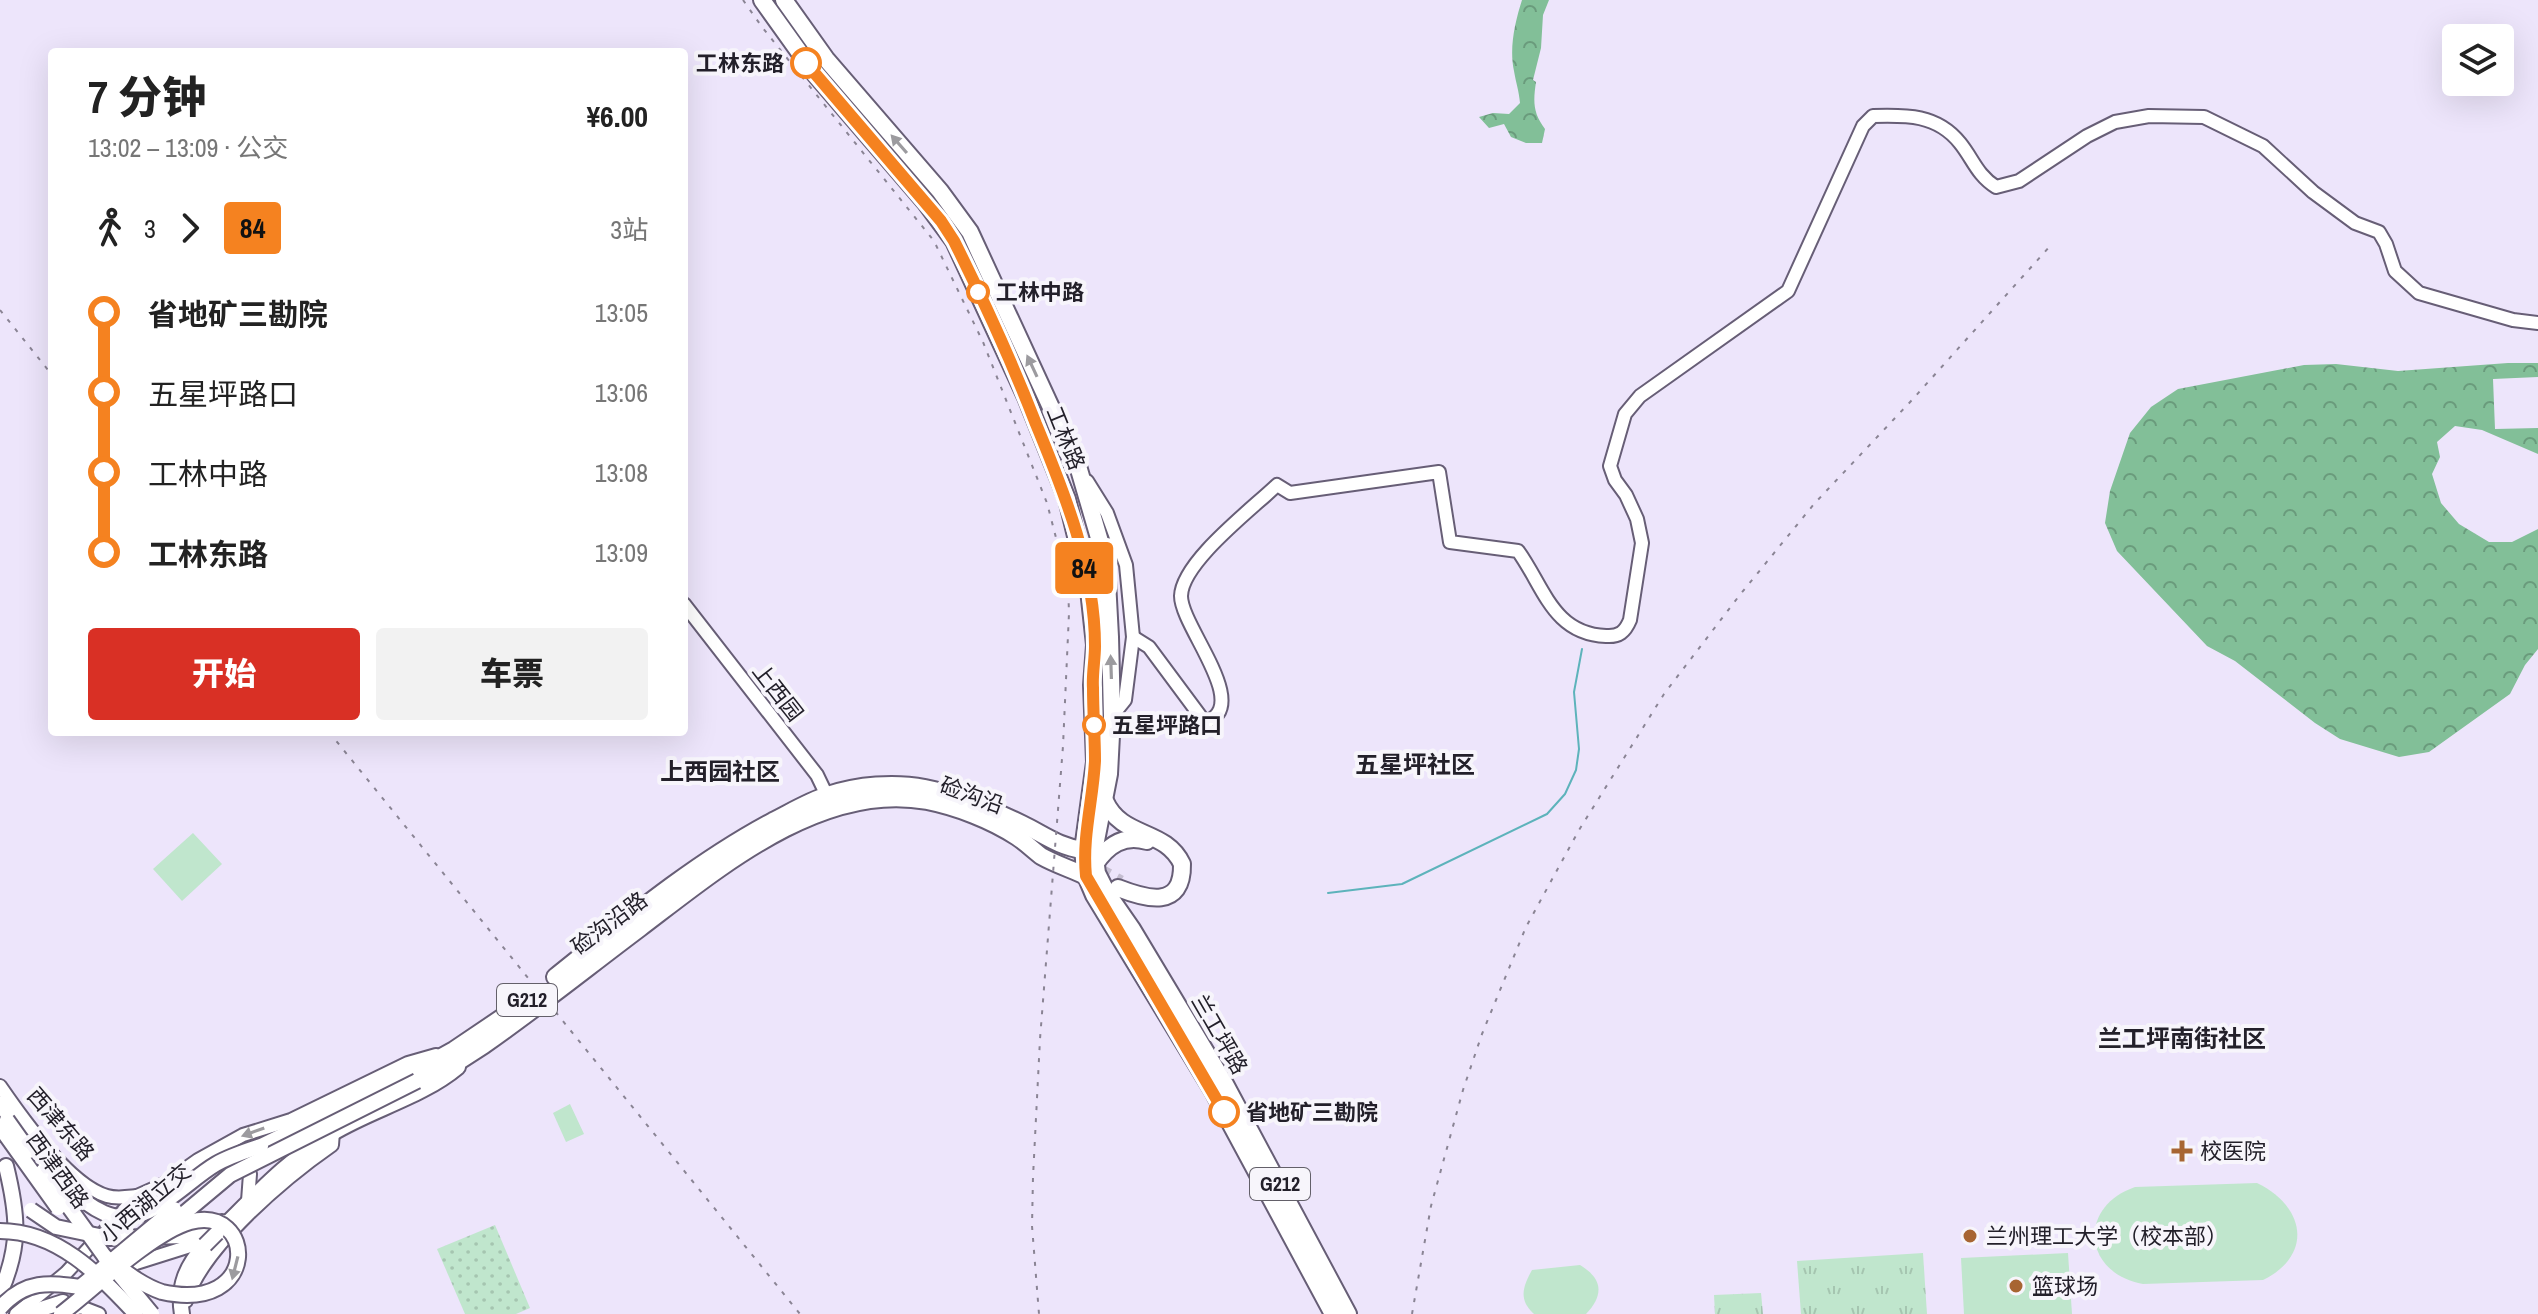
<!DOCTYPE html>
<html lang="zh">
<head>
<meta charset="utf-8">
<style>
	:root { --surface:#fff; --page:#f2f2f2; --text:#222; --muted:#767676; --accent:#d93025 }
	body { margin:0; font-family:"Archivo Narrow","Noto Sans SC",sans-serif; background:var(--page); color:var(--text); height:100vh; display:flex; flex-direction:column; font-size:30px; white-space:nowrap }
	* { box-sizing:border-box; margin:0 }
	p { font-size:26px; color:var(--muted) }
	.icon { flex:none; width:44px; height:44px; fill:none; stroke:currentColor; stroke-width:2; stroke-linecap:round; stroke-linejoin:round }
	.map { position:relative; flex:1; overflow:hidden }
	.details { position:absolute; left:48px; top:48px; width:640px; height:688px; display:flex; flex-direction:column; background:var(--surface); border-radius:8px; box-shadow:0 8px 32px #0002 }
	.details>* { flex:none }
	.badge { padding:0 16px; border-radius:6px; font-size:28px; line-height:52px }
	.buttons { position:absolute; left:2442px; top:24px; display:grid; gap:16px }
	.buttons a { display:grid; place-items:center; width:72px; height:72px; border-radius:8px; background:var(--surface); box-shadow:0 8px 32px #0002; font-size:40px }
	.map>.badge { position:absolute; translate:-50% -50%; box-shadow:0 0 0 4px #fff }
	.legs { display:flex; align-items:center; gap:12px; height:88px; padding:0 40px; font-size:26px }
	.legs p { margin-inline-start:auto }
	.head { display:flex; align-items:center; justify-content:space-between; height:136px; padding:0 40px }
	h1 { font-size:44px; font-weight:800; line-height:60px }
	.cta { display:flex; gap:16px; margin-top:auto; padding:16px 40px }
	.cta a { flex:1; height:92px; border-radius:8px; background:var(--accent); color:#fff; font-size:32px; font-weight:800; line-height:92px; text-align:center }
	.cta a+a { background:var(--page); color:var(--text) }
	ul { padding:0 40px; list-style:none }
	li { display:flex; align-items:center; gap:28px; height:80px; font-size:30px }
	li i { display:grid; place-items:center; width:12px; height:100%; margin:0 10px; background:currentColor }
	li i::after { content:''; width:20px; height:20px; margin:-10px; border:6px solid; border-radius:50%; background:var(--surface) }
	li p { margin-inline-start:auto }
	li:first-child i { background:linear-gradient(#0000 50%,currentColor 0) }
	li:last-child i { background:linear-gradient(currentColor 50%,#0000 0) }
	.map>svg:first-child { display:block }
</style>
</head>
<body>
<div class="map">
<svg width="2538" height="1314" viewBox="0 0 2538 1314">
	<defs>
		<pattern id="grass-tufts" width="24" height="20" patternUnits="userSpaceOnUse" patternTransform="scale(2)"><rect width="24" height="20" fill="#c0e6cd"/><path d="M3 7l-1-3M5 7V3M7 7l1-3M15 17l-1-3M17 17v-4M19 17l1-3" fill="none" stroke="#a5c5b0"/></pattern>
		<pattern id="forest-crowns" width="20" height="18" patternUnits="userSpaceOnUse" patternTransform="scale(2)"><rect width="20" height="18" fill="#82bf98"/><path d="M2 6a3 3 0 1 1 6 0M12 15a3 3 0 1 1 6 0" fill="none" stroke="#6a9b7c"/></pattern>
		<pattern id="park-dots" width="8" height="8" patternUnits="userSpaceOnUse" patternTransform="scale(2)"><rect width="8" height="8" fill="#c0e6cd"/><path d="M2 2h.1M6 6h.1" fill="none" stroke="#a5c5b0" stroke-width="1.8" stroke-linecap="round"/></pattern>
	</defs>
	<rect width="100%" height="100%" fill="#ede5fb"/>
	<g fill="url(#grass-tufts)">
		<path d="M1923,1253L1927,1314H1801L1797,1261Z"/>
		<path d="M1761,1293L1763,1314H1715L1714,1295Z"/>
	</g>
	<g fill="url(#forest-crowns)">
		<path d="M1522,0H1549L1543,15L1541,48L1533,80L1536,82C1533,102 1533,113 1545,129L1542,143H1526L1511,137L1504,124L1489,128L1479,117L1493,113L1509,114L1520,103C1519,91 1516,83 1514,71C1509,48 1515,22 1522,0Z"/>
		<path d="M2508,363H2538V377L2493,379L2495,429L2538,428V454L2482,430L2455,426L2437,442L2440,457L2432,474L2441,503L2459,524L2489,542H2512L2538,529V649L2525,665L2510,694L2429,752L2399,757L2340,739L2315,723L2235,661L2207,646L2117,551L2105,523L2110,491L2130,433L2151,407L2178,389L2304,365L2336,364L2398,371Z"/>
	</g>
	<path fill="url(#park-dots)" d="M495,1225L530,1308L516,1314H465L437,1249Z"/>
	<g fill="#c0e6cd">
		<path d="M193,833L222,864L182,901L153,869Z"/>
		<path d="M570,1104L584,1134L566,1142L553,1113Z"/>
		<path d="M2257,1183C2305,1206 2314,1255 2263,1280L2143,1284C2083,1273 2077,1207 2135,1187Z"/>
		<path d="M2068,1253L2072,1314H1964L1961,1258Z"/>
		<path d="M1580,1265C1603,1279 1604,1295 1586,1314H1534C1518,1300 1523,1286 1532,1270Z"/>
	</g>
	<g fill="none" stroke-linecap="round" stroke-linejoin="round">
		<path stroke="#5db3bb" stroke-width="2" d="M1328,893L1402,884L1547,814L1565,794L1576,770L1579,749L1574,692L1582,649"/>
		<path stroke="#c5bed1" stroke-width="16" stroke-dasharray="16 8" stroke-linecap="butt" d="M1052,846L1120,883"/>
		<g stroke="#675e76" stroke-width="16">
			<g id="secondary">
				<path d="M1087,481L1107,513L1126,565L1133,637L1125,700L1112,716"/>
				<path d="M684,604L817,775L829,800"/>
				<path d="M1133,637L1149,647L1201,717L1206,722C1252,705 1181,627 1181,596C1182,562 1252,509 1277,485L1290,493L1439,472L1450,542L1518,551C1544,587 1553,634 1606,636C1619,637 1625,632 1630,620L1642,543L1637,519L1626,495L1615,480L1610,466L1625,414L1640,396L1788,291L1863,126L1873,116C1906,115 1937,114 1960,143C1973,159 1977,175 1996,187L2019,181L2087,136L2115,122L2149,116L2204,117L2263,146L2313,192L2355,223L2379,232L2386,244L2395,271L2419,293L2513,320L2538,323"/>
				<path d="M0,1086C22,1118 69,1185 107,1196C117,1199 127,1197 137,1196"/>
				<path d="M245,1161L250,1174L248,1201"/>
				<path d="M118,1274L136,1263L209,1240"/>
				<path d="M186,1301C202,1247 286,1177 332,1145L333,1132"/>
				<path d="M66,1311L81,1307L99,1314"/>
				<path d="M16,1314L66,1273L137,1196L164,1184L198,1160L243,1135L291,1120L408,1063L436,1055"/>
			</g>
		</g>
		<g stroke="#675e76" stroke-width="18">
			<g id="primary">
				<path d="M0,1104L19,1129"/>
				<path d="M261,1146L415,1071"/>
				<path d="M217,1233C254,1197 288,1159 333,1133C373,1109 422,1097 458,1067"/>
				<path d="M109,1238L185,1236L196,1235L222,1222"/>
				<path d="M0,1293C21,1246 18,1215 6,1166"/>
				<path d="M26,1314L63,1302"/>
				<path d="M182,1314C177,1286 187,1265 205,1245"/>
			</g>
		</g>
		<g stroke="#675e76" stroke-width="20">
			<g id="highway">
				<path d="M762,0L815,74L926,203L954,241L1026,397L1067,499L1089,590L1095,645L1092,685L1095,762L1083,850L1086,876L1094,895L1213,1091L1333,1314"/>
				<path d="M784,0L826,59L940,191L970,232L1078,466L1106,562L1110,637L1112,716L1109,774L1094,851L1097,873L1107,893L1132,929L1225,1084L1348,1314"/>
				<path d="M1105,801C1122,839 1165,828 1182,864C1183,910 1146,899 1118,888"/>
				<path d="M1095,864C1108,845 1124,834 1147,841"/>
				<path d="M555,977C625,921 694,863 773,821C791,812 809,801 828,795C858,785 894,782 925,788C957,794 993,810 1022,824C1043,834 1059,847 1083,850"/>
				<path d="M416,1071L454,1050L525,1002"/>
				<path d="M417,1081L453,1065L484,1045C537,1008 588,967 640,928C718,869 821,781 927,801C957,807 991,820 1017,837C1025,842 1033,850 1041,856C1055,864 1071,869 1086,876"/>
			</g>
		</g>
		<use href="#secondary" stroke="#fff" stroke-width="12"/>
		<use href="#primary" stroke="#fff" stroke-width="14"/>
		<use href="#highway" stroke="#fff" stroke-width="16"/>
		<g stroke="#8a8494" stroke-width="2" stroke-dasharray="4 8" stroke-linecap="butt">
			<path d="M743,0L762,27L934,241L983,342L1047,503L1068,584L1069,613L1063,746L1040,1039L1033,1177L1032,1226L1039,1314"/>
			<path d="M0,310L52,375"/>
			<path d="M329,732L800,1314"/>
			<path d="M1412,1314L1431,1206L1463,1090L1482,1034L1526,927L1579,830L1664,694L1739,596L1814,504L1912,400L2051,245"/>
		</g>
		<g stroke="#675e76" stroke-width="18" stroke-linecap="butt">
			<g id="primary-bridge">
				<path d="M7,1120L29,1151"/>
				<path d="M0,1127L58,1208"/>
				<path d="M29,1142C50,1167 73,1199 104,1213C146,1232 183,1183 216,1164C230,1156 246,1151 261,1146"/>
				<path d="M43,1171L105,1257L152,1314"/>
				<path d="M31,1210L56,1227L109,1238"/>
				<path d="M169,1226L230,1175L417,1081"/>
				<path d="M0,1231C58,1231 99,1275 136,1314"/>
				<path d="M205,1245L217,1233"/>
				<path d="M79,1288L174,1209"/>
				<path d="M0,1308C27,1278 51,1283 87,1288"/>
				<path d="M61,1314C93,1289 154,1232 190,1222C255,1204 262,1314 162,1292C141,1285 123,1270 105,1257"/>
			</g>
		</g>
		<use href="#primary-bridge" stroke="#fff" stroke-width="14"/>
	</g>
	<defs><path id="oneway-solid" d="M-6-.8H1V-3.2L6.5 0L1 3.2V.8H-6Z" transform="scale(2)"/></defs>
	<g fill="#9c9b9f">
		<use href="#oneway-solid" transform="translate(899 144) rotate(-131)"/>
		<use href="#oneway-solid" transform="translate(1032 366) rotate(-115)"/>
		<use href="#oneway-solid" transform="translate(1111 667) rotate(-92)"/>
		<use href="#oneway-solid" transform="translate(253 1132) rotate(160)"/>
		<use href="#oneway-solid" transform="translate(235 1268) rotate(104)"/>
	</g>
	<g fill="none" stroke-linecap="round" stroke-linejoin="round">
		<g stroke="#fff" stroke-width="18">
			<path id="line-1" d="M806,63L941,221L954,241C984,301 1012,362 1036,424C1065,494 1095,569 1095,646C1095,660 1092,674 1093,688C1093,713 1095,737 1095,761C1093,800 1082,837 1086,876L1224,1112"/>
		</g>
		<use href="#line-1" stroke="#f58220" stroke-width="12"/>
	</g>
	<g fill="#fff" stroke="#f58220" stroke-width="4">
		<circle cx="806" cy="63" r="14"/>
		<circle cx="978" cy="292" r="10"/>
		<circle cx="1094" cy="725" r="10"/>
		<circle cx="1224" cy="1112" r="14"/>
	</g>
	<g fill="#a76532" stroke="#f7f5fb" stroke-width="3">
		<path d="M2178 1139h8v8h8v8h-8v8h-8v-8h-8v-8h8z"/>
		<circle cx="1970" cy="1236" r="8"/>
		<circle cx="2016" cy="1286" r="8"/>
	</g>
	<g text-anchor="middle" stroke-width="8" stroke-linejoin="round" paint-order="stroke">
		<g fill="#f7f5fb" stroke="#636069" stroke-width="2">
			<rect x="497" y="984" width="60" height="32" rx="6"/>
			<rect x="1250" y="1168" width="60" height="32" rx="6"/>
		</g>
		<g font-size="20" font-weight="bold" fill="#23202a">
			<text x="527" y="1007">G212</text>
			<text x="1280" y="1191">G212</text>
		</g>
		<g font-size="22" font-weight="bold" fill="#23202a" stroke="#f7f5fb" text-anchor="start">
			<text x="784" y="71" text-anchor="end">工林东路</text>
			<text x="996" y="300">工林中路</text>
			<text x="1112" y="733">五星坪路口</text>
			<text x="1246" y="1120">省地矿三勘院</text>
		</g>
		<g font-size="22" fill="#23202a" stroke="#f7f5fb">
			<text transform="translate(1066 438) rotate(68)" y="8">工林路</text>
			<text transform="translate(778 692) rotate(52)" y="8">上西园</text>
			<text transform="translate(972 795) rotate(20)" y="8">硷沟沿</text>
			<text transform="translate(609 923) rotate(-37)" y="8">硷沟沿路</text>
			<text transform="translate(1220 1034) rotate(60)" y="8">兰工坪路</text>
			<text transform="translate(61 1124) rotate(49)" y="8">西津东路</text>
			<text transform="translate(58 1170) rotate(54)" y="8">西津西路</text>
			<text transform="translate(145 1203) rotate(-40)" y="8">小西湖立交</text>
		</g>
		<g font-size="22" fill="#23202a" stroke="#f7f5fb" text-anchor="start">
			<text x="2200" y="1159">校医院</text>
			<text x="1986" y="1244">兰州理工大学（校本部）</text>
			<text x="2032" y="1294">篮球场</text>
		</g>
		<g font-size="24" font-weight="bold" fill="#23202a" stroke="#f7f5fb">
			<text x="1415" y="773">五星坪社区</text>
			<text x="720" y="780">上西园社区</text>
			<text x="2182" y="1047">兰工坪南街社区</text>
		</g>
	</g>
</svg>
<div class="buttons">
<a><svg class="icon" aria-label="layers" viewBox="0 0 24 24"><path d="M12 4l9 5-9 5-9-5zM3 14l9 5 9-5"/></svg></a>
</div>
<b class="badge" style="left:1084px;top:568px;background:#f58220;color:#111">84</b>
<section class="details">
<div class="head"><div><h1>7 分钟</h1><p>13:02 – 13:09 · 公交</p></div><b>¥6.00</b></div>
<div class="legs"><svg class="icon" aria-label="walk" viewBox="0 0 24 24"><circle cx="13" cy="4" r="2"/><path d="M13 8l-2 6 4 7M11 14l-3 7M7 12l3-4h3l4 4"/></svg>3<svg class="icon" aria-label="forward" viewBox="0 0 24 24"><path d="M9 5l7 7-7 7"/></svg><b class="badge" style="background:#f58220;color:#111">84</b><p>3站</p></div>
<ul>
<li><i style="color:#f58220"></i><b>省地矿三勘院</b><p>13:05</p></li>
<li><i style="color:#f58220"></i><span>五星坪路口</span><p>13:06</p></li>
<li><i style="color:#f58220"></i><span>工林中路</span><p>13:08</p></li>
<li><i style="color:#f58220"></i><b>工林东路</b><p>13:09</p></li>
</ul>
<div class="cta"><a>开始</a><a>车票</a></div>
</section>
</div>
</body>
</html>
